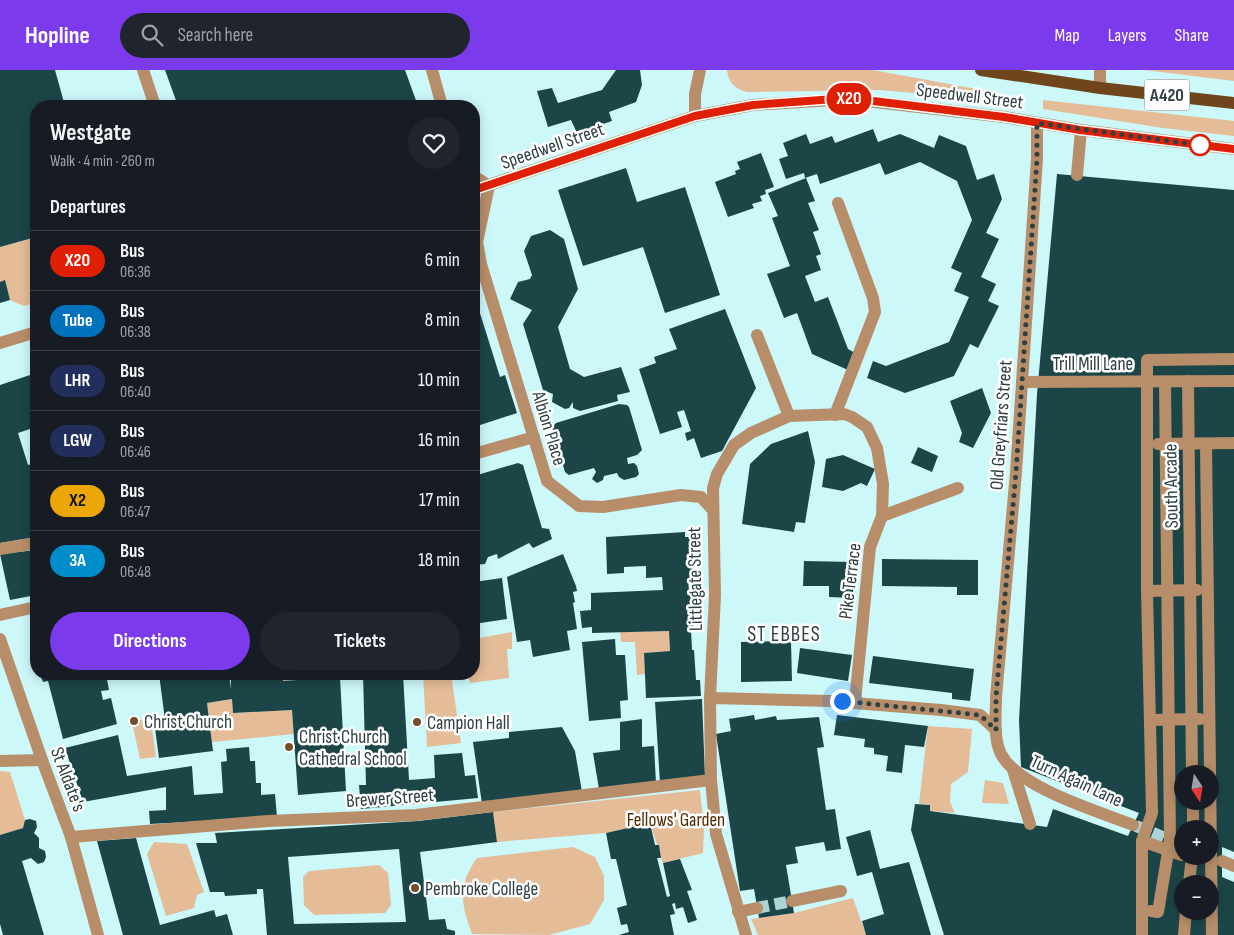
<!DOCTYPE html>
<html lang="en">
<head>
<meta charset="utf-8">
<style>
	:root { --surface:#171b24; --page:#20242c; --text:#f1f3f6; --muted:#9ea1a6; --line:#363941; --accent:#7c3aed }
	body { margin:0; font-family:"Sofia Sans Condensed",sans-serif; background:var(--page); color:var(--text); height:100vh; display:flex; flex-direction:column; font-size:19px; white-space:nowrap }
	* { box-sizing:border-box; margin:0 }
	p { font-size:16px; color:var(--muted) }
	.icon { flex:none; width:28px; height:28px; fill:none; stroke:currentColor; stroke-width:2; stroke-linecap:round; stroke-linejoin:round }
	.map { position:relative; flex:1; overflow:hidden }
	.details { position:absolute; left:30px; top:30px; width:450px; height:580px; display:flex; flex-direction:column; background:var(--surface); border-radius:20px; box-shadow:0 2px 12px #0003 }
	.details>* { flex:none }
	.badge { padding:0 10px; border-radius:16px; font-size:18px; line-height:32px }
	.needle { width:32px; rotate:168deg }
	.tools { position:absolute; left:1174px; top:695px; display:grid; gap:10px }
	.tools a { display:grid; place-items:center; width:45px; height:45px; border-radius:50%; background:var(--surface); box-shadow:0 2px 12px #0003; font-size:25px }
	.you { position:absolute; width:25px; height:25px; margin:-12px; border:4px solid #fff; border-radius:50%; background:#1a73e8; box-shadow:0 0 0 8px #1a73e833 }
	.map>.badge { position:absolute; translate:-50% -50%; box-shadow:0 0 0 2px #fff }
	h2 { padding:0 20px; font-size:19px; line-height:45px }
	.round { display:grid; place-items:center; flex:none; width:52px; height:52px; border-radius:26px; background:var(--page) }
	.overview { display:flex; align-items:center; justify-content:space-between; height:85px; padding:0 20px }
	h1 { font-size:24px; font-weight:700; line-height:38px }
	.action { display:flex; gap:10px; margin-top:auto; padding:10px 20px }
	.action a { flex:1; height:58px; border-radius:30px; background:var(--accent); color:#fff; font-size:20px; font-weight:700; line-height:58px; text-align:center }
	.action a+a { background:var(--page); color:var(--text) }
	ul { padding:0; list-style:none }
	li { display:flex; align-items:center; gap:15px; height:60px; padding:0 20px; border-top:1px solid var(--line) }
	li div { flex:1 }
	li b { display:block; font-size:19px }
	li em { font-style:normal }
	li .badge { min-width:55px; font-weight:700; text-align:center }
	header { display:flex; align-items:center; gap:30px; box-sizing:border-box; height:70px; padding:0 25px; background:var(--accent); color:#fff }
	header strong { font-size:24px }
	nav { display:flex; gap:28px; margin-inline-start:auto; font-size:18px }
	.search { width:350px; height:45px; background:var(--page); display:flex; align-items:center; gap:12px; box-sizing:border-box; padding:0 18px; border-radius:28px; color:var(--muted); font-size:19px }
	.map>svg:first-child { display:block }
</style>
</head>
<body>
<header>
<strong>Hopline</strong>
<div class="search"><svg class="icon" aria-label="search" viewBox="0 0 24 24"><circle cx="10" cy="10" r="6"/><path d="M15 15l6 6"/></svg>Search here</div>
<nav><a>Map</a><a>Layers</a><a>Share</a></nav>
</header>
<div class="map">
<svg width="1234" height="865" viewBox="0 0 1234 865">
	<rect width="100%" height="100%" fill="#ccf8fa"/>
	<g fill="#e4bc98">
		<path d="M727,0H873L998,23L997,30L879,20L747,22C735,19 728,12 727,0Z"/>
		<path d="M1144,0H1234V11Z"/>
		<path d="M1043,30L1234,51V66L1163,58L1043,39Z"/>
		<path d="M36,167V233L24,236L10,230L5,211L0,212V177Z"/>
		<path d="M669,561L670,581L644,583L645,604L637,605L635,572H621L620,562Z"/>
		<path d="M512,562V579H507L509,608L470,613L468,604H474V569Z"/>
		<path d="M283,604H354V606L283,611Z"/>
		<path d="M423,604H451L461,673L427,677Z"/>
		<path d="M232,629L233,643L292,640L294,664L212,672L207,633Z"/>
		<path d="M143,649L151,651L156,687L140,689L133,657L137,651Z"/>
		<path d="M928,656L972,659L968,702L951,714L950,732L955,743L930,741L929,735L919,734Z"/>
		<path d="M0,701L10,702L25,750L23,758L0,765Z"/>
		<path d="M985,710L1003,713L1009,734L982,733Z"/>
		<path d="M700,720L704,758L703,783L663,793L650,753L606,763L497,772L493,742Z"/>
		<path d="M154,772L187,774L204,822L197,825L194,838L166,846L147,784Z"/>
		<path d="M573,777L595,787L604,806V830L590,854L549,865L472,864C461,833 457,816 477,788Z"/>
		<path d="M379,795L388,803L391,835L385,843L314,845L304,835L303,807L309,801Z"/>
		<path d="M853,828L866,865H758L751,849L794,843Z"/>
	</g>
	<g fill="#1c4547" fill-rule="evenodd">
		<path d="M0,0H55L65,36H36V167L0,177Z"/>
		<path d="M165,0H405L418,36H178Z"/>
		<path d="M616,0H640L642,15L636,32L609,42L612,51L577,63L571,50L548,57L537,21L552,18L558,33L602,20Z"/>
		<path d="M873,59L878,72L900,64L934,78L939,65L966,76L977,110L994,104L1002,129L986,163L999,169L981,207L996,214L988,231L999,236L978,278L970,274L954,306L905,323L867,308L873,291L886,296L949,272L969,227L954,221L962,203L951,198L972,150L957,111L920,92L885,105L880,93L820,114L817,104L805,108L804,103L786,109L779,89L788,86L783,73L806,64L810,74L832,66L835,73Z"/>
		<path d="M761,83L774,117L765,120L766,124L760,126L762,131L752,134L754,138L728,147L715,112L736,104L735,101L740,99L737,92Z"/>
		<path d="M626,98L637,132L685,117L720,225L665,243L643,177L583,196L558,120Z"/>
		<path d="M1057,104L1234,120V782L1222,777V807L1234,812V865H944L911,760L915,734L930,735V741L1047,757L1053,739L1128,766L1139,743L1021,697L1019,650L1037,324ZM1182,704H1210V731H1182ZM1182,759H1210V786H1182ZM1182,814H1210V841H1182Z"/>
		<path d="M806,108L815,131L808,133L819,160L813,162L821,184L816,186L821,200L805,206L815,232L828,227L848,279L855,283L848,300L812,284L797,243L784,248L767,204L790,196L772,148L778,146L768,123Z"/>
		<path d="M550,160L564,169L578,219L558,257L570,299L584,307L621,297L630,322L617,325L618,331L580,341L573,338V332L569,338L565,339L552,332L553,324L543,320L523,254L532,240L510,229L518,212L530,209L532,205L524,181L531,166Z"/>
		<path d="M5,210L10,230L0,233V212Z"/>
		<path d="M725,239L756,318L722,381L701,388L694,368L687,371L685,363L691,361L684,340L677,342L682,357L660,364L639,299L656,293L654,287L677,279L669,259Z"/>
		<path d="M479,240L500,307L505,305L517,343L474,357V242Z"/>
		<path d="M36,303V357L18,363L28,395L36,393V467L0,473V315Z"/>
		<path d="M982,318L991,343L973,378L959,372L962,363L950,331Z"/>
		<path d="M619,334L627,335L629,337L642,380L637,385L627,388L628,394L634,393L637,396L639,404L636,407L624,410L619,407L617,403L604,406L603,410L597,413L592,409L596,402L594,398L569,405L565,402L552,357L556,353Z"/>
		<path d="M808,361L815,392L805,453L796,452L794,462L742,454L750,394L771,374Z"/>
		<path d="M918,377L938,386L932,402L911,393Z"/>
		<path d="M843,385L875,399L867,416L861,413L843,421L822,417L826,389Z"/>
		<path d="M518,393L523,395L542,458L549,459L552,469L533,478L529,473L498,489L497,484L488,487L485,494L474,495V406Z"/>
		<path d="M685,462V467H692L693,510L688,511L689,520L693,519L694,560H691L692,580H694L696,610H700L701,626L646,628L644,583L670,581L669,561L592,563V557L582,558L580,541L591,540V523L663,520L662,507L646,508V496L624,497V503L607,504L606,467Z"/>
		<path d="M36,480V525L10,530L0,484Z"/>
		<path d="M563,484L576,516L577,521L573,522L575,532L573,533L577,559L567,561L570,580L533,587L530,570L517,572L507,507Z"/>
		<path d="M882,489L978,490V525H957V517L882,516Z"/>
		<path d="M804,491L853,492V528L829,527V516H803Z"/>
		<path d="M502,508L507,549L474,554V512Z"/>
		<path d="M36,565V586L30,566Z"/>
		<path d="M615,569L616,585H625L628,630L620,631L621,648L589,651L582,572Z"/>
		<path d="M791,571L792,611L741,612V572Z"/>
		<path d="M800,578L852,585L848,611L797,603Z"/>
		<path d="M873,586L974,599L970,631L952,629V623L869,613Z"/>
		<path d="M40,604H106L109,620L101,621L103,630L111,628L117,654L63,669L48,611L43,612Z"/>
		<path d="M159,604H229L231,619V604H283V611L340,607L346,721L298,725L292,640L233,643L232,629L207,633L213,681L159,688L154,651L165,650Z"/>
		<path d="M363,604H403L409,710L435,708L434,685L462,683L465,706L475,705L478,728L361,739L359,715H366Z"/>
		<path d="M702,629L705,707L660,713L655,632Z"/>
		<path d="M754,645L755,650L776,646L777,650L819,647L824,677L817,678L826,740L835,739L841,779L826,781L824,772L795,777L798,793L786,795L794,843L759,848L754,819L740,821L716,664L731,661L729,649Z"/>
		<path d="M837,645L928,656L924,677L905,675L902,703L886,701L888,686L874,684V678L864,677L865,669L834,665Z"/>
		<path d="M642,649V677L654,676L656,713L599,719L593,683L620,680V652Z"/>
		<path d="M562,657L575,681L582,722L482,734L473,672L509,668V662Z"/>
		<path d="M118,665L127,706L192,696L194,725L223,723L221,692L227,691L226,679L249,677L250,691H255L256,713H261V725L275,724L277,747L150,754L149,741L166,740V717L83,732L65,678Z"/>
		<path d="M493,742L497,772L420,782L429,850L445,849L447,859L455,861V865H267L263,819H257V824L225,826L224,822H210L196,773H217L215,763L418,751ZM399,779L406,852L294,854L288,787Z"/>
		<path d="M30,749L36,751L37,757L34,763L39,768V778L45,781L46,787L44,792L38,794L31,788L22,791L44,865H3L0,854V765L23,758L25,750Z"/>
		<path d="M650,753L655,775H659L661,788H657L667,827L670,826L663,793L680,789L692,820L687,821L697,850L688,853L683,837L676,839L675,833L672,834L675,844L670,845L674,865H619L629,862L627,854L621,855L617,838L627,835L616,789H611L606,763Z"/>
		<path d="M870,760L880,799L909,792L931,865H866L862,851L884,844L872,802L857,806L846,767Z"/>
		<path d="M136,768L160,855L214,840L216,847L227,844L233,865H123L97,771Z"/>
	</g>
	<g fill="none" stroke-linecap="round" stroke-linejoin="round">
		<g stroke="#acd3d5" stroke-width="12" stroke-dasharray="12 6" stroke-linecap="butt">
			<path d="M1136,756L1182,775"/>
			<path d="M757,838L792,831"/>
		</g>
		<g stroke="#b78e69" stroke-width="12">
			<path d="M143,0L155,36"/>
			<path d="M432,0L442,36"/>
			<path d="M1100,18V0"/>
			<path d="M695,46V24L700,0"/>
			<path d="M1037,53V89L1016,402L996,627C996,643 993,668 1001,684C1019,718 1097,741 1133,755"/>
			<path d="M1077,105L1081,60"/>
			<path d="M474,106L489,116"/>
			<path d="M489,116L477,172L481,194L547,411L579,436L603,437L681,425L701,427L711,438"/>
			<path d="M474,120L695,46L753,35L849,29L1004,47L1081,60L1234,79"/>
			<path d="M757,265L789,346"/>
			<path d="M0,273L36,262"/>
			<path d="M1188,311L1192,704"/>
			<path d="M1022,312L1234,311"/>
			<path d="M835,345L875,242L873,228L838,133"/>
			<path d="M1158,374L1234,373"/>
			<path d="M1206,374L1212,865"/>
			<path d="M474,384L534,367"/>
			<path d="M882,446L958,418"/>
			<path d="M0,479L36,473"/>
			<path d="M1147,521L1197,520"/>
			<path d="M0,545L36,537"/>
			<path d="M0,569L42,690L71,767L98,865"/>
			<path d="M710,628L829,631L941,640L980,645L996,660"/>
			<path d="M1151,650L1200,649"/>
			<path d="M0,691L42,690"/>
			<path d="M1013,700L1030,754"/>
			<path d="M1193,731V759"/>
			<path d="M71,767L268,751L416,745L711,710"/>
			<path d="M1142,771L1152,743L1147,521V290L1234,289"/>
			<path d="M1222,791L1234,796"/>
			<path d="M1189,814L1192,786"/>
			<path d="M792,831L841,821"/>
			<path d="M1151,841L1158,842L1170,770L1165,312"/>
			<path d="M738,842L757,838"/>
			<path d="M746,865L716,764L711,710L710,628L715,525L713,418L717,404L734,375L751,363L789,346L844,344L852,347L867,357L877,378L883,414L882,446L870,477L855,632"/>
			<path d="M1142,865V771L1182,785"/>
			<path d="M1184,865L1186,841"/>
		</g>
		<path stroke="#6f461c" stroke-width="12" d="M981,0L1100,18L1234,33"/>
	</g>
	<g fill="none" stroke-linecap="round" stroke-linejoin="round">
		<g stroke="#fff" stroke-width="11">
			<path id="line" d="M474,120L695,46L753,35L849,28L1004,47L1080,60L1234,79"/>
		</g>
		<use href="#line" stroke="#df2005" stroke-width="8"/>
		<path stroke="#2e4041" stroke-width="5" stroke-dasharray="0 9" d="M842,631L980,645L996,660V627L1016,402L1037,89V53L1200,75"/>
	</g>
	<circle fill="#fff" stroke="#df2005" stroke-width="2.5" cx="1200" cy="75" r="10"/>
	<g fill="#744e2a" stroke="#fff" stroke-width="2">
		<circle cx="134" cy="651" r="5"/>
		<circle cx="417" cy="652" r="5"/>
		<circle cx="289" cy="677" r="5"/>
		<circle cx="415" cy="818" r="5"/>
	</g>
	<g text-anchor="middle" stroke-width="5" stroke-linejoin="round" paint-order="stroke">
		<rect fill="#fff" stroke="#6d797a" stroke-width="1" x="1144.5" y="9.5" width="45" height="31" rx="4"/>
		<g font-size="18" font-weight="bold" fill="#2e4041">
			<text x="1167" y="31">A420</text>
		</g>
		<g font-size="19" fill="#2e4041" stroke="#fff">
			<text transform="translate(970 25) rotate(7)" y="7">Speedwell Street</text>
			<text transform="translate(552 75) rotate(-19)" y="7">Speedwell Street</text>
			<text x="1093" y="300">Trill Mill Lane</text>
			<text transform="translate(1000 355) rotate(-86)" y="7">Old Greyfriars Street</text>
			<text transform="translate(550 358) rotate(73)" y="7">Albion Place</text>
			<text transform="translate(1170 416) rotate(-91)" y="7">South Arcade</text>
			<text transform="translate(694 509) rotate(-91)" y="7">Littlegate Street</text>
			<text transform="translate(849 511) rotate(-83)" y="7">Pike Terrace</text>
			<text transform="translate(69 709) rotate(69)" y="7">St Aldate's</text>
			<text transform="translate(1077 710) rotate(25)" y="7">Turn Again Lane</text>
			<text transform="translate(390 727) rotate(-4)" y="7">Brewer Street</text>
		</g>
		<g font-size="19" fill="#2e4041" stroke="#fff" text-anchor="start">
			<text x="144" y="658">Christ Church</text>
			<text x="427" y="659">Campion Hall</text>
			<text x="299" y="673">Christ Church<tspan x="299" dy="22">Cathedral School</tspan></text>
			<text x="425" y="825">Pembroke College</text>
		</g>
		<g font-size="19" fill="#512c00" stroke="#fff">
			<text x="676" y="756">Fellows' Garden</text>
		</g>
		<g font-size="21" letter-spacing="1" fill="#2e4041" stroke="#fff">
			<text x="784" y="571">ST EBBES</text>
		</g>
	</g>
</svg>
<div class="tools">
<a><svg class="needle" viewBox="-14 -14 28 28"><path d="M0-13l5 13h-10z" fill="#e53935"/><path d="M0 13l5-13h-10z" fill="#9ea1a6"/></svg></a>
<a>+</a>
<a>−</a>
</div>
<div class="you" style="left:842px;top:631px"></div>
<b class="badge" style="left:849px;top:29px;background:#df2005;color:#fff">X20</b>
<section class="details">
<div class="overview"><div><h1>Westgate</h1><p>Walk · 4 min · 260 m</p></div><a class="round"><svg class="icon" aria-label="heart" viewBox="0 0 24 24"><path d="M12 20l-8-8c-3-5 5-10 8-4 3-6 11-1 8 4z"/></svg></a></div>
<h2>Departures</h2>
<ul>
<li><span class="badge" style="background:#df2005;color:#fff">X20</span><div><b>Bus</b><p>06:36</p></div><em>6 min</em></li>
<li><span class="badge" style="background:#0072bc;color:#fff">Tube</span><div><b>Bus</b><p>06:38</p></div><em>8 min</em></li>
<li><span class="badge" style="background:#222e5b;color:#fff">LHR</span><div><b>Bus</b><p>06:40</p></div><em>10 min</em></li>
<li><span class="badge" style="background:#222e5b;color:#fff">LGW</span><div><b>Bus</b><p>06:46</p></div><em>16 min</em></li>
<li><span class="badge" style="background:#eba607;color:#111">X2</span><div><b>Bus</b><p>06:47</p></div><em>17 min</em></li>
<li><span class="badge" style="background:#008eca;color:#fff">3A</span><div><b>Bus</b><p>06:48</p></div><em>18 min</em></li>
</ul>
<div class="action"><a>Directions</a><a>Tickets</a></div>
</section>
</div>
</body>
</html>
